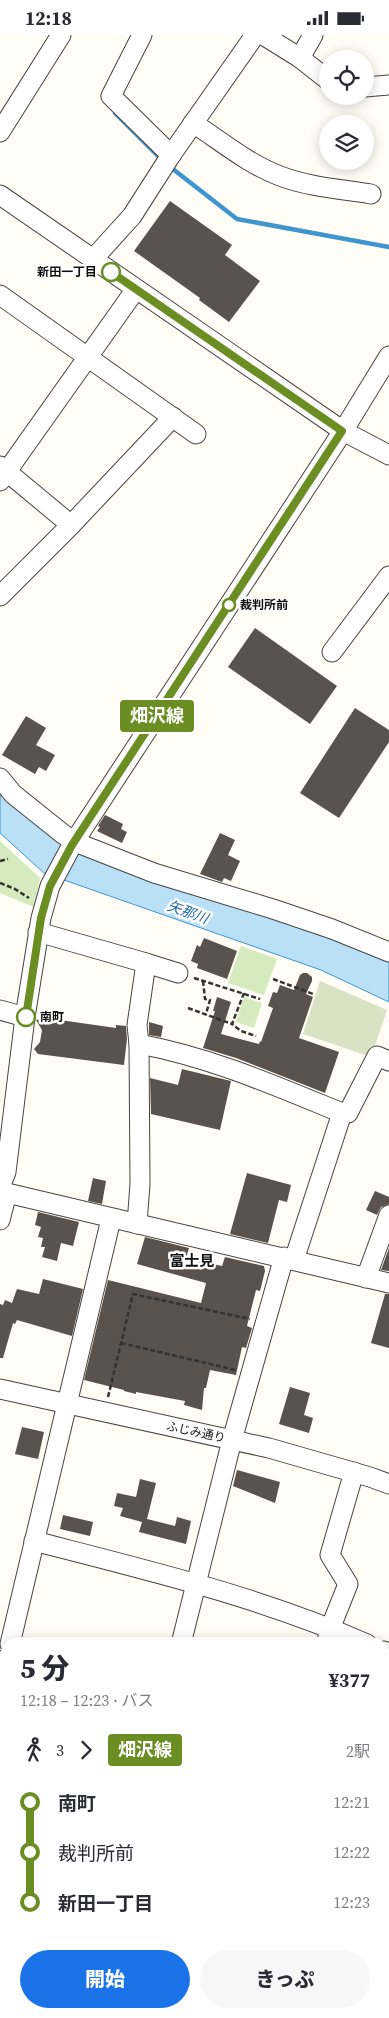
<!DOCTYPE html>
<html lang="ja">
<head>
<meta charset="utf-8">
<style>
	:root { --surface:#fff; --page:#f7f7f7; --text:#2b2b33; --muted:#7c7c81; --accent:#1a73e8 }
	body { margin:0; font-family:"Source Serif 4","Noto Sans JP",serif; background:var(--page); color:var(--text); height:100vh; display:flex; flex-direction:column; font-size:19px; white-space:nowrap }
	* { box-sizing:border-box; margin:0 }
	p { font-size:16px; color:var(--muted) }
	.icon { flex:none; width:28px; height:28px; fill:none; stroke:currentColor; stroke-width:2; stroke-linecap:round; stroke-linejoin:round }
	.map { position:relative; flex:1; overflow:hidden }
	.side { position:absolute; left:0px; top:1602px; width:390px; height:381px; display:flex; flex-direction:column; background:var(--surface); border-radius:20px 20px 0 0; box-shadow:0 2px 12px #0003 }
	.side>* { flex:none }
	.badge { padding:0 10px; border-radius:4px; font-size:18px; line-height:32px }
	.tools { position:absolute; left:319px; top:15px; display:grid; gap:10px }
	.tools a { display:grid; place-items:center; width:55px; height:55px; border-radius:50%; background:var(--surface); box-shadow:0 2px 12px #0003; font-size:25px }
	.map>.badge { position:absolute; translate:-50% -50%; box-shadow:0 0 0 2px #fff }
	.legs { display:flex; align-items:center; gap:8px; height:55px; padding:0 20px; font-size:16px }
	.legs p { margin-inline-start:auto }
	.overview { display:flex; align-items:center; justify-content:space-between; height:85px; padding:0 20px }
	h1 { font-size:28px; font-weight:800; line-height:38px }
	.cta { display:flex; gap:10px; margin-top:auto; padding:10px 20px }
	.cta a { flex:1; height:58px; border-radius:30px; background:var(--accent); color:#fff; font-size:20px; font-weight:800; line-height:58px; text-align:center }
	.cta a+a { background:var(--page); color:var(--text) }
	ul { padding:0 20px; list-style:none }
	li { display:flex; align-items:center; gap:18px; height:50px; font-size:19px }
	li i { display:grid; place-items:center; width:8px; height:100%; margin:0 6px; background:currentColor }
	li i::after { content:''; width:12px; height:12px; margin:-6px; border:4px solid; border-radius:50%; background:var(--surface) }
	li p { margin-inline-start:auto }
	li:first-child i { background:linear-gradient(#0000 50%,currentColor 0) }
	li:last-child i { background:linear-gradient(currentColor 50%,#0000 0) }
	.status { display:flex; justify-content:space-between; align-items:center; height:35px; padding:0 25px; background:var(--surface); direction:ltr }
	.status svg { height:14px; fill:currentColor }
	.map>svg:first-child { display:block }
</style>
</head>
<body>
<div class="status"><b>12:18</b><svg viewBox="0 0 49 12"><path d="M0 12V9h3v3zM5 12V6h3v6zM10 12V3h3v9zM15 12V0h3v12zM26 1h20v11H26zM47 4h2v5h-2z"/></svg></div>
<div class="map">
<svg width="389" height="1983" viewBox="0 0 389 1983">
	<rect width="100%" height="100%" fill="#fffdf5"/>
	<g fill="#d5ebbd">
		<path d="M0,806L40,843L34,872L0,858Z"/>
		<path d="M241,911L277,924L264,960L228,948Z"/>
		<path d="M244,962L262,968L254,993L236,987Z"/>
	</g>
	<path fill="#d9e3c4" d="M320,946L387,975L371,1022L303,999Z"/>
	<path fill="#b9e0f7" stroke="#3f96cf" d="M0,753L60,808L316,897L389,927V967L321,935L44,838L0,798Z"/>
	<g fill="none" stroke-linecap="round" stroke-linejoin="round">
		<g stroke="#3f96cf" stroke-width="4.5">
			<path d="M115,78L163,126"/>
			<path d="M169,131L237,184L389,212"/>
		</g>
	</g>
	<g fill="#5a524d">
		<path d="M170,166L232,210L225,220L260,246L229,287L199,265L200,263L134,216Z"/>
		<path d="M255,593L337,651L310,689L228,632Z"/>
		<path d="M355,673L389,695V707L339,783L300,758Z"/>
		<path d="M26,681L46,693L36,710L55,720L46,736L39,732L35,739L2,720Z"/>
		<path d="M105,780L123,789L121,794L127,797L122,808L97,796L100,792L98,791Z"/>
		<path d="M220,798L235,805L228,820L240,826L231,846L224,843L222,847L200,839Z"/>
		<path d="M204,903L237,916L227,944L197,933L198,929L191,926L197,910L200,912Z"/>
		<path d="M303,938H307L312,942V946L306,959L313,962L299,1003L339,1017L325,1058L236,1023L203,1013L215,976H213L217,962L231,967L221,999L259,1009L260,1006L261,1007L273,973L268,971L273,957L277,958L280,950L294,955L300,940Z"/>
		<path d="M46,983L116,993V990L126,991L127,1004L124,1030L38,1019L34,1014L40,1007L42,995L36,985Z"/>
		<path d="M149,987L163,991L161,1002L149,1000Z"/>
		<path d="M182,1034L231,1046L220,1095L151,1079L150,1043L178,1050Z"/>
		<path d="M247,1138L291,1150L287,1167L279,1165L268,1208L230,1199Z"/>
		<path d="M93,1143L106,1146L102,1169L88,1166Z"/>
		<path d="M375,1156L389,1162V1169L381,1172L377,1180L366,1175Z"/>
		<path d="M38,1177L79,1187L73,1211L61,1208L57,1226L42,1222L45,1212H41L43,1203L38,1202L41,1192L35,1190Z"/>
		<path d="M145,1202L189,1213L186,1223L222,1231L225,1222L264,1231L265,1236L260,1256L256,1255L247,1291L252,1293L246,1313L242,1312L236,1340L210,1335L206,1353H204L202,1375L184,1370L185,1366L136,1357V1359L124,1356V1355L84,1345L108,1245L201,1268L206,1248L137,1229Z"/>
		<path d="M389,1213V1236L381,1235Z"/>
		<path d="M43,1244L83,1254L72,1301L17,1285L15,1289L13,1288L3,1323H0V1269L3,1270L5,1265L12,1268L17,1254L39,1259Z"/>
		<path d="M385,1259H389V1313L371,1308Z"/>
		<path d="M290,1352L310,1358L304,1380L313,1383L309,1398L279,1389Z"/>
		<path d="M22,1392L44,1397L38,1424L15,1419Z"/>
		<path d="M237,1435L280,1447L275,1468L233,1451Z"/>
		<path d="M140,1444L156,1448L147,1484L175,1491L177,1482L191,1486L186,1509L139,1497L142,1487L120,1481L123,1473L114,1471L117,1458L136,1462Z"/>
		<path d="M63,1480L93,1487L90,1501L60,1494Z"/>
	</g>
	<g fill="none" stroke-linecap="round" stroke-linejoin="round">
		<g stroke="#444" stroke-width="21">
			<g id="minor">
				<path d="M142,0L111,61L171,120"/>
				<path d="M263,0L300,23L328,45"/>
				<path d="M300,23L313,0"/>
				<path d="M365,52L389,50"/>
				<path d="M193,88C221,106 248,129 280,141C309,152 340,154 371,159"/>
				<path d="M0,97L61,0"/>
				<path d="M0,160L343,396L389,420"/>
				<path d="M93,224L132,181L171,120L255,0"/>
				<path d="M0,260L196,399"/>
				<path d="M0,431L71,490"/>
				<path d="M0,446L136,254"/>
				<path d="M0,561L71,490L173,382"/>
				<path d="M332,617L389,541"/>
				<path d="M0,743L13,759L63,799L75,807L154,838L273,874L332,894L389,917"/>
				<path d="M38,897L146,928L137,990L139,1009L140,1149L137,1189"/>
				<path d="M146,928L178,938"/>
				<path d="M0,975L25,982"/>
				<path d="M139,1009C210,1022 276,1051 342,1078L294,1225"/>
				<path d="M342,1078H348L377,1021L389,1026"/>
				<path d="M0,1152L6,1137L25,982L41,883L50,851L72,810L343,396L389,321"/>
				<path d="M0,1152L7,1158L389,1248"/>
				<path d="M0,1185L7,1158"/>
				<path d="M366,1243L389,1180"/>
				<path d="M0,1354L269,1413L370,1442L389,1449"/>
				<path d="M34,1506C146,1535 261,1562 367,1609"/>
				<path d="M10,1609L111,1184"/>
				<path d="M181,1609L232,1405L284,1222"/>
				<path d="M328,1609V1599L348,1549L330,1520L354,1437"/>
				<path d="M384,1616L389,1618"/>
				<path d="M0,1651L6,1624"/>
				<path d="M0,1665L6,1667"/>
				<path d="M384,1693L389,1696"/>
				<path d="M384,1799L389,1802"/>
				<path d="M384,1832L389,1823"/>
				<path d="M0,1970L6,1971"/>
				<path d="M32,1978L48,1982"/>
				<path d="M61,1978L73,1983"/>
				<path d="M124,1978L133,1983"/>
				<path d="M150,1983L152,1978"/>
				<path d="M208,1983L211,1978"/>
				<path d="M298,1983L301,1978"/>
			</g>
		</g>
		<g stroke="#333" stroke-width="2.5" stroke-dasharray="5 2.5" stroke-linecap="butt">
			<path d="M0,826L8,824"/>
			<path d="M0,848L15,854L29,863"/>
			<path d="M194,943L260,964"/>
			<path d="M273,944L313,959"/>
			<path d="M203,946L205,964L210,965L206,979"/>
			<path d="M244,958L232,989L241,996L256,1001"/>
			<path d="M188,973L232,989"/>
			<path d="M121,1308L236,1335"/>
			<path d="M108,1362L133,1259L250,1284"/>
		</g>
		<use href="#minor" stroke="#fff" stroke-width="19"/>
	</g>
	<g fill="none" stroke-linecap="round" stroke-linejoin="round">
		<g stroke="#fff" stroke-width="11">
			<path id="line-1" d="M26,982L41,883L50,851L72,810L342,396L111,237"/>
		</g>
		<use href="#line-1" stroke="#6b8e23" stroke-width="8"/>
	</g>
	<g fill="#fff" stroke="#6b8e23" stroke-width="2.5">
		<circle cx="111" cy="237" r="9"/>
		<circle cx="229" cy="570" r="6"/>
		<circle cx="26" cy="982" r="9"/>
	</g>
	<g text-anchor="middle" stroke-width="5" stroke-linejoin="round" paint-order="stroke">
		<g font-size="12" font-weight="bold" fill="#111" stroke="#fff" text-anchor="start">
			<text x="97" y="241" text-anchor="end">新田一丁目</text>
			<text x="240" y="574">裁判所前</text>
			<text x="40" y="986">南町</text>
		</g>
		<g font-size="12" fill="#111" stroke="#fff">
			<text transform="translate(196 1397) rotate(12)" y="4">ふじみ通り</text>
		</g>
		<g font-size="14" font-style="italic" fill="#1768a6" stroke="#fff">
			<text transform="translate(188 877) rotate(20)" y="5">矢那川</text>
		</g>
		<g font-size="15" font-weight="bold" fill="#111" stroke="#fff">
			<text x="192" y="1231">富士見</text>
		</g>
	</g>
</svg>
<div class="tools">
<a><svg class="icon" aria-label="locate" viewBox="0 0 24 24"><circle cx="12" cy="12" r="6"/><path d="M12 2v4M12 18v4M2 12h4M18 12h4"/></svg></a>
<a><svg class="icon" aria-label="layers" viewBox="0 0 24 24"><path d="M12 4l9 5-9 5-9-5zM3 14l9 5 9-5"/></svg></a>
</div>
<b class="badge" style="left:157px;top:681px;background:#6b8e23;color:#fff">畑沢線</b>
<section class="side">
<div class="overview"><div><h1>5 分</h1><p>12:18 – 12:23 · バス</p></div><b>¥377</b></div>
<div class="legs"><svg class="icon" aria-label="walk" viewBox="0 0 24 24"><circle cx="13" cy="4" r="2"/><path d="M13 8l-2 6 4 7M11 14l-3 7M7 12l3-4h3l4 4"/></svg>3<svg class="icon" aria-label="forward" viewBox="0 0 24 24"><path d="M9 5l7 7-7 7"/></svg><b class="badge" style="background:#6b8e23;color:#fff">畑沢線</b><p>2駅</p></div>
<ul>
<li><i style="color:#6b8e23"></i><b>南町</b><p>12:21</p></li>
<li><i style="color:#6b8e23"></i><span>裁判所前</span><p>12:22</p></li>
<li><i style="color:#6b8e23"></i><b>新田一丁目</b><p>12:23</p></li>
</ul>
<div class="cta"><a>開始</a><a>きっぷ</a></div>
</section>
</div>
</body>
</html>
